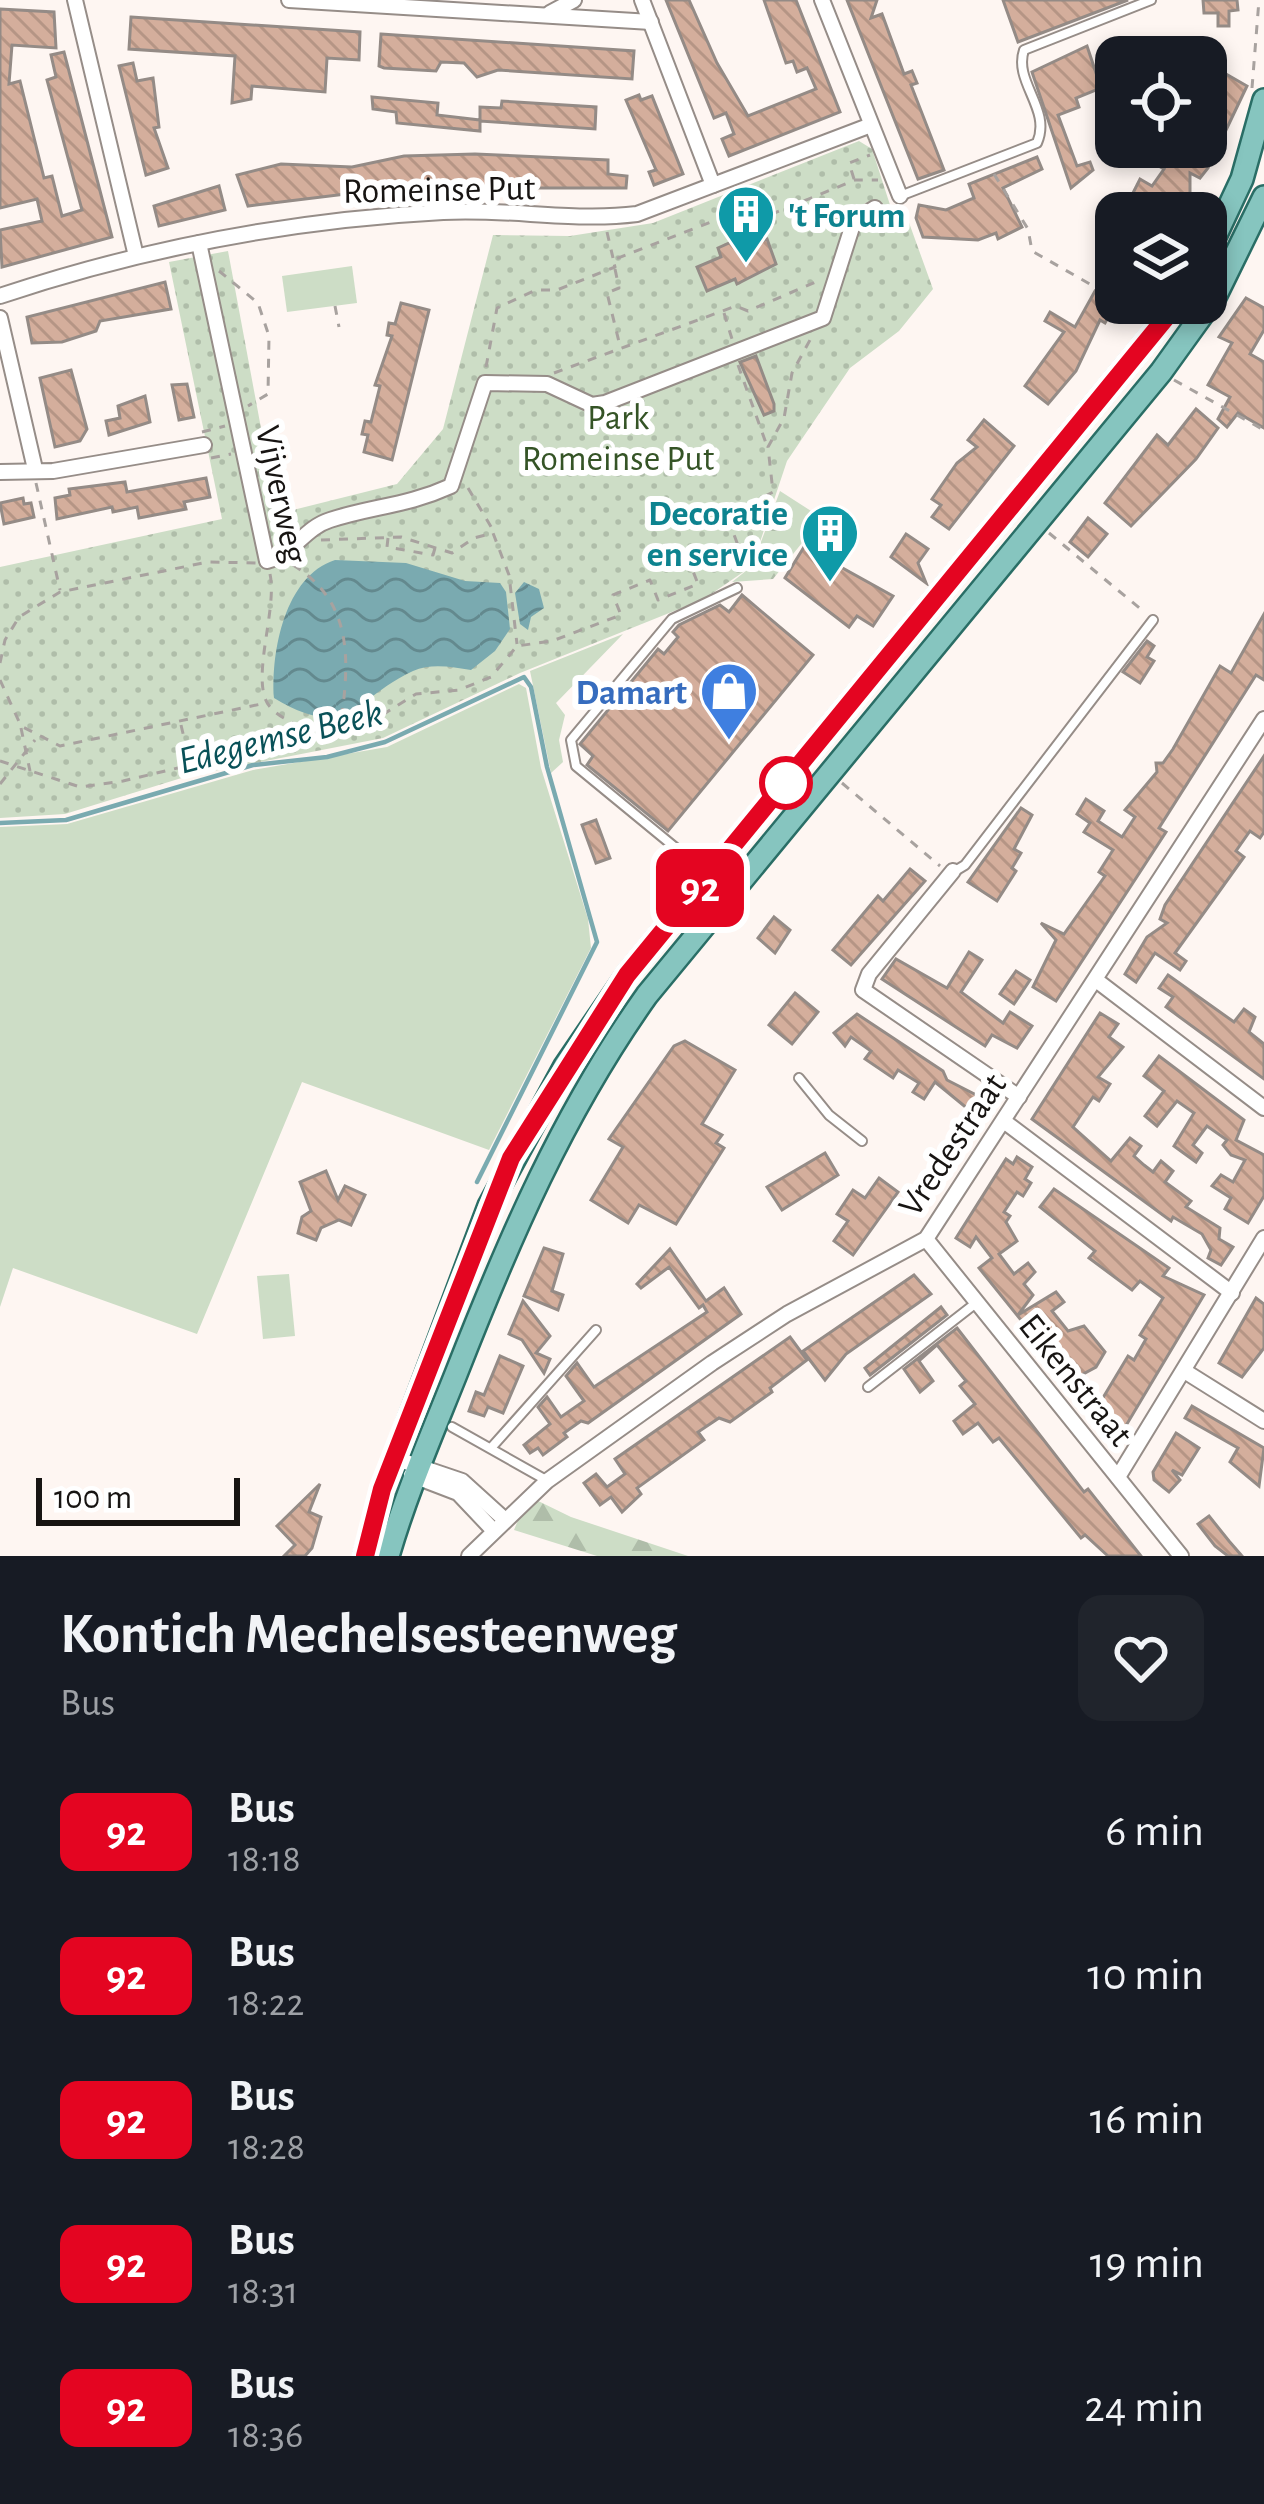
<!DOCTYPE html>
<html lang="en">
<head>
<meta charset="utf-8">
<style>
	:root { --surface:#171b24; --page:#20242c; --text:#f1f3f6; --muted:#9ea1a6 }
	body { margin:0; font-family:"Alegreya Sans",sans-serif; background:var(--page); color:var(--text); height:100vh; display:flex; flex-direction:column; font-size:45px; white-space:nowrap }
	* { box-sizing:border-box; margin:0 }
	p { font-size:39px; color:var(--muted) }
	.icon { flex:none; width:66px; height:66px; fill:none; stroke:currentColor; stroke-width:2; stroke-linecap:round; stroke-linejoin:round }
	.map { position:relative; height:1556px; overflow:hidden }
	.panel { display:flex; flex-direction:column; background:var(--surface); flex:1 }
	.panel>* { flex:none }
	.badge { padding:0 24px; border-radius:18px; font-size:42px; line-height:78px }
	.fabs { position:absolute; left:1095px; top:36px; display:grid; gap:24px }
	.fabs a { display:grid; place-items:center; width:132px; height:132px; border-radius:24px; background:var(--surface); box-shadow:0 6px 18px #0003; font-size:60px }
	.scale { position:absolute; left:36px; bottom:30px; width:204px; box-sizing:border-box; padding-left:12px; border:6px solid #171412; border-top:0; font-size:33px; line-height:42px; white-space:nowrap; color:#171412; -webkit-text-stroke:9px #fff; paint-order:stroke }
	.map>.badge { position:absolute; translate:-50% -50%; box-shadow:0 0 0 6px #fff }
	.round { display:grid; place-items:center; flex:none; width:126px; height:126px; border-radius:24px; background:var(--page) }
	.summary { display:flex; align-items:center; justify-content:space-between; height:204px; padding:0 60px }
	h1 { font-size:57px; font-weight:600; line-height:90px }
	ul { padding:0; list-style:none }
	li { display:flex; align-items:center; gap:36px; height:144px; padding:0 60px }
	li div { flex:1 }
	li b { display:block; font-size:45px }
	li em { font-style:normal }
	li .badge { min-width:132px; font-weight:700; text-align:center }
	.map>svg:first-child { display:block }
</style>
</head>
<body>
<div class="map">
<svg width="1264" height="1556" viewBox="0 0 1264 1556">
	<defs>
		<pattern id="forest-firs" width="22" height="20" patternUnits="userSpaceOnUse" patternTransform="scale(3)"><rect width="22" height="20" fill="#cdddc6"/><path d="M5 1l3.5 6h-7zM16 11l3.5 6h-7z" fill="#afbda9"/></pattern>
		<pattern id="park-dots" width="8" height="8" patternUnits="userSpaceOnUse" patternTransform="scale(3)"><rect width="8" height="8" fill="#cdddc6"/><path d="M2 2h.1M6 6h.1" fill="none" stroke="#afbda9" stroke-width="1.8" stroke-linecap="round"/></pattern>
		<pattern id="water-waves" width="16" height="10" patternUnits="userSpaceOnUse" patternTransform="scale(3)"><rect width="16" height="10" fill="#7aaab0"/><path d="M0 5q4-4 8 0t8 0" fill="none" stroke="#63898e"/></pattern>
		<pattern id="building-back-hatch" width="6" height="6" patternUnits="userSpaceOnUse" patternTransform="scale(3)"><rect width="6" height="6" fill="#d4ae9c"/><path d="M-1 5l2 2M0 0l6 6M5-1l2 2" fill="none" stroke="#b59585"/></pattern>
	</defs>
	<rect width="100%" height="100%" fill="#fef6f2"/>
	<g fill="#cdddc6">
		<path d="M352,266L357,303L287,312L282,276Z"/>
		<path d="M623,634L556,703L565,715L559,740L563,762L551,773L530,671Z"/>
		<path d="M519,684L526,688L541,768L588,919L591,948L489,1150L302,1082L197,1334L13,1268L0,1307V827L67,824L253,770L387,747Z"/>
		<path d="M289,1274L295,1336L263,1339L257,1276Z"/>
	</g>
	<g fill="url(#forest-firs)">
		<path d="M780,491L822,518L773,579L732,582L752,566Z"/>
		<path d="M528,1496L571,1517L688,1556H597L514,1530Z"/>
	</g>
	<path fill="url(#park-dots)" d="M859,141L872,149L891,208L903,206L933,289L899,331L850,368L787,461L752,566L704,599L520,673L383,738L188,776L65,814L0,818V567L222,519L169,262L228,251L277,514L397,484L443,429L493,235L570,236L653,223Z"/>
	<g fill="url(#water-waves)">
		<path d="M335,560L406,563L465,581L500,583L506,592L510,629L495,651L471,670C452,667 431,663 413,671C356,697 348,743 274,698C271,651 285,576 335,560Z"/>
		<path d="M524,582L539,589L544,608L531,617L528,630L520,624L515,593Z"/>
	</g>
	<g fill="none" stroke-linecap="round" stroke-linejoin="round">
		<path stroke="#7aaab0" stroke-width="4.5" d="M0,823L66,820L253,765L327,757L385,742L524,677L531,687L547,767L597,942L477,1182"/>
	</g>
	<g fill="url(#building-back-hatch)" stroke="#948b86" stroke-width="3">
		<path d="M666,0H689L717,63L748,116L816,89L807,68L797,72L793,61L786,63L764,0H796L840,112L729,156L722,139L734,134L726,113L714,118Z"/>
		<path d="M847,0H877L871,18L882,14L904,74L912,71L917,83L911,85L944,170L918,179Z"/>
		<path d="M1003,0H1128L1018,42Z"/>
		<path d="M1203,0H1237L1238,10L1229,11V26H1218V13H1204Z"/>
		<path d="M0,9L54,12L56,48L12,45L9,84L20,81L44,178L52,176L62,216L82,210L47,80L56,77L51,55L64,52L112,237L2,267L0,230L42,221L37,199L0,208Z"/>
		<path d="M131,17L360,32L359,60L327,58L325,92L252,86L251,99L232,103L235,56L129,49Z"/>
		<path d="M381,34L634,51L632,79L498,70L477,77L464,63L441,62L436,71L384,68L379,66Z"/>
		<path d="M1087,46L1101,88L1076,98L1079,107L1058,115L1077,166L1090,162L1093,170L1071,188L1032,72Z"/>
		<path d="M133,63L137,81L153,78L159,127L154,128L168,168L146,175L119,66Z"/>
		<path d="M1226,74L1247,86L1208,168L1200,178L1190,173V194L1180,196L1170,213H1147L1134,205L1130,199L1140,179L1152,186L1164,169L1151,162L1160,147H1206V86L1215,92Z"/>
		<path d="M639,95L641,100L652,96L683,174L654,185L649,172L656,170L626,100Z"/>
		<path d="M372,97L438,103L437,115L480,120V107L501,108L502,101L596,107L595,129L480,121V131L397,123L396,112L373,109Z"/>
		<path d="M475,154L608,160V174L627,176L626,188H395L248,206L237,175L281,164L352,167L404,156Z"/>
		<path d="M1037,157L1042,169L1003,188L1022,227L998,239L996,233L978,240L923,237L916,218L919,205L946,210L974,198L969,184Z"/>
		<path d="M219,186L225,210L159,226L154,206Z"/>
		<path d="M747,235L753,244L767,239L776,264L737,284L735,279L707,291L697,267L721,257L718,248Z"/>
		<path d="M165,282L171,309L100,321L96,331L62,342L32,343L27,317Z"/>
		<path d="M1095,291L1109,299L1105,305L1113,309L1105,323L1100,320L1076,371L1048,404L1025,386L1064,332L1045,321L1050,312L1075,327Z"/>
		<path d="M1246,298L1264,308V330L1250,354L1264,362V428L1238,413L1227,427L1218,419L1230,397L1208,385L1232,343L1219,337Z"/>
		<path d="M401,303L429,310L392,460L364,452L368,435L362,434L365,421L371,422L380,386L375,385L392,336L387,335L389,323L395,324Z"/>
		<path d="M756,356L774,404V411L764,415L740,362Z"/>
		<path d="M71,370L87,429L80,441L55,447L40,378Z"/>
		<path d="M187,384L194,417L179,420L172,385Z"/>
		<path d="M145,396L150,422L109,435L106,421L120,418L118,406Z"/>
		<path d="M1196,409L1218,428L1196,459L1131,526L1105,503L1157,435L1168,445Z"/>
		<path d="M984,420L1014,446L949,529L932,517L941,505L932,499L957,463L977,447L968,440Z"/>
		<path d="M206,478L210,497L184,502L186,509L139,518L137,507L113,512L112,507L57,519L55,498L70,495L69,489L125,482L127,492Z"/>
		<path d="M23,498L24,504L31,503L34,517L4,524L0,503Z"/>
		<path d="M1088,518L1107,534L1088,557L1070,542Z"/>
		<path d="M906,534L928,549L918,563L926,583L891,557Z"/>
		<path d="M819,538L837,550L839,566L893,596L873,626L857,616L849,627L785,578L807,542L813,546Z"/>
		<path d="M742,595L813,655L668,831L587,765L593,756L580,744L658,649L664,654L678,637L673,632L679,625L720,605L729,612Z"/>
		<path d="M1264,614V680L1256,675L1159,828L1166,832L1056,1001L1033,987L1056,940L1041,923L1064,934L1105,876L1099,872L1113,850L1084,832L1090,823L1077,814L1086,799L1104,811L1098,821L1122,837L1135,817L1125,810L1157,772L1156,763H1163L1173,749L1220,666L1231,673Z"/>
		<path d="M1147,641L1154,646L1147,657L1154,661L1140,683L1123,672Z"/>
		<path d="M1264,756V832L1260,838L1250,831L1236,851L1244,857L1175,953L1186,961L1180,970L1155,953L1136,982L1125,974L1147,937L1167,923L1160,919L1165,905Z"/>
		<path d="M1021,808L1032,815L1014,849L1021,853L1012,868L1016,871L997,901L968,882Z"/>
		<path d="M596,820L610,858L596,863L582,825Z"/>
		<path d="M910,869L925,881L851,965L833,950L878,896L883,901Z"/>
		<path d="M774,917L790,930L775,953L758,938Z"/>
		<path d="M969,952L982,960L961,992L1003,1023L1010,1012L1032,1026L1017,1048L992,1035L985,1046L882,979L896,959L947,988Z"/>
		<path d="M1016,971L1030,980L1014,1004L1000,994Z"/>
		<path d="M1168,975L1234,1022L1244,1009L1255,1017L1249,1032L1264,1044V1079L1166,1007L1173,997L1159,988Z"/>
		<path d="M795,993L818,1012L792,1044L769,1025Z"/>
		<path d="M1100,1013L1118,1024L1109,1037L1123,1047L1098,1077L1110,1084L1099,1101L1093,1097L1073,1127L1111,1161L1130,1138L1141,1146L1134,1156L1144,1165L1153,1172L1161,1161L1173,1171L1165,1182L1191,1201L1186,1207L1220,1228L1219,1239L1233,1247L1221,1265L1208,1258L1211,1250L1202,1234L1173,1217L1171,1221L1032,1119Z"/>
		<path d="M857,1014L943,1071L947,1080L990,1102L979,1118L935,1082L924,1099L913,1092L919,1083L898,1070L893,1078L865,1059L871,1051L851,1037L845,1046L834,1033Z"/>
		<path d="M685,1041L735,1070L702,1124L722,1135L716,1143L724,1148L676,1224L639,1205L628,1223L591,1200L623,1147L609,1139L674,1046Z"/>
		<path d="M1159,1056L1244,1120L1236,1140L1264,1155V1196L1248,1223L1225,1209L1231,1198L1212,1186L1221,1175L1233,1182L1245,1160L1231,1155L1223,1145L1227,1140L1207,1126L1193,1145L1202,1153L1196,1162L1174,1146L1194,1113L1177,1101L1157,1126L1145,1116L1164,1091L1144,1076Z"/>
		<path d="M825,1153L838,1175L782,1210L767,1187Z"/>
		<path d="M1017,1157L1032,1167L1025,1179L1031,1183L1023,1196L1017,1192L1004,1212L1010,1216L1006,1222L1017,1241L999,1254L1014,1274L1028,1263L1035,1272L1024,1284L1033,1295L1018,1315L1056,1292L1064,1302L1052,1311L1068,1331L1084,1326L1105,1352L1096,1367L1070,1381L979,1268L992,1258L976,1237L970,1247L956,1238L1006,1159L1013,1164Z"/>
		<path d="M326,1171L338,1200L345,1186L365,1195L351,1225L339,1220L321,1228L316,1240L298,1233L302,1217L311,1211L300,1182Z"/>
		<path d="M879,1178L898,1192L853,1255L834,1241L848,1221L837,1214L853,1190L865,1198Z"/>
		<path d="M1054,1189L1169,1268L1163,1276L1204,1295L1121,1434L1100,1420L1107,1405L1101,1401L1128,1356L1134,1360L1146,1339L1140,1335L1163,1298L1140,1281L1132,1290L1089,1258L1095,1251L1040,1207Z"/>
		<path d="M544,1248L563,1254L552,1291L563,1295L558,1310L524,1296Z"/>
		<path d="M670,1249L706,1301L724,1288L741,1314L588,1423L581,1421L564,1433L567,1437L543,1455L538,1448L530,1453L524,1445L550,1424L538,1407L547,1397L561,1417L584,1401L566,1376L577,1363L594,1387L707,1312L703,1305L699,1308L669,1267L641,1288L637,1284Z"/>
		<path d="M914,1275L931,1294L846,1354L825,1380L803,1351Z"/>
		<path d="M1256,1298L1264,1304V1348L1242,1377L1219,1363Z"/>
		<path d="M523,1301L550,1336L536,1353L550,1359L544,1373L522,1340L509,1334Z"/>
		<path d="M941,1307L947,1315L870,1375L865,1368Z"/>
		<path d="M957,1328L1084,1492L1088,1489L1141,1556H1108L1085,1535L1081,1538L999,1438L993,1442L978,1423L963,1434L954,1421L975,1404L960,1386L966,1381L937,1345L919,1361L933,1381L920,1392L904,1369Z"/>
		<path d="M790,1337L807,1360L770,1388L772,1392L730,1422L719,1418L698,1432L704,1440L637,1488L641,1494L622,1512L611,1497L600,1505L584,1483L596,1474L607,1487L625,1474L615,1459Z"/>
		<path d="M500,1356L523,1366L503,1413L488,1407L484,1416L469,1411L476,1392L484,1395Z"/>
		<path d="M1192,1406L1264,1448L1259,1486L1230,1462L1238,1448L1185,1418Z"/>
		<path d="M1176,1433L1199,1448L1182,1475L1172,1470L1180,1480L1169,1492L1154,1480L1153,1472Z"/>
		<path d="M320,1484L309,1512L321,1517L312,1548L305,1556H284L295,1545L277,1526Z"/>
		<path d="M1209,1516L1229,1541L1242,1556H1228L1215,1546L1198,1524Z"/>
	</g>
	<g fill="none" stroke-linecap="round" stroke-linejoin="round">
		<g stroke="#968d88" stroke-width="12">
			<g id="lane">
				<path d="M900,196L1037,143C1052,109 1013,82 1024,50L1151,0"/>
				<path d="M677,849L576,766L571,740L672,619L737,588"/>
				<path d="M955,871L965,865L1153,620"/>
				<path d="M799,1078L829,1115L862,1141"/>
				<path d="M868,1387L976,1303"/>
				<path d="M452,1427L546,1480"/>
				<path d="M491,1448L596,1330"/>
			</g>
		</g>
		<g stroke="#968d88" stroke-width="18">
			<g id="street">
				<path d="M75,0L136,256"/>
				<path d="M289,0L651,22"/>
				<path d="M642,0L713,185"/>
				<path d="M822,0L900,196"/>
				<path d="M550,13L574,0"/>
				<path d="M199,243L267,561C294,554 304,528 330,520C373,506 407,506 451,486L485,383L547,384L592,405L605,403L823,318L854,221L875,208"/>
				<path d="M0,296C144,248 292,220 443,212C508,208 573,222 637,214L871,125"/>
				<path d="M0,318L35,469"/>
				<path d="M0,472L53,471L204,445"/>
				<path d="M953,871L869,974L863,990L1019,1097"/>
				<path d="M1096,980L1264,1108"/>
				<path d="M1005,1122L1232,1293"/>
				<path d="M926,1239L1181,1556"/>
				<path d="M1186,1372L1264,1421"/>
				<path d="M394,1458L462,1481L504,1519"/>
				<path d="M411,1475L458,1493L494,1531"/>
				<path d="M1118,1477L1264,1238"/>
				<path d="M469,1556L547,1481L712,1363L787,1314L926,1239L1264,719"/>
			</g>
		</g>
		<g stroke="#2a6e66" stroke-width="26">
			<g id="primary">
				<path d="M1206,256L1242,179L1264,100"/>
				<path d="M365,1556L383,1489L489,1206L565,1066L627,975L1178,303"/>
				<path d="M388,1556C406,1494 432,1434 456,1374C509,1239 563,1113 647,995L1161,372L1215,297L1264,197"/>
			</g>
		</g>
		<g stroke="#a8a29f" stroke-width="3" stroke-dasharray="9 9" stroke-linecap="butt">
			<path d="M1252,88L1259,0"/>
			<path d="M994,174L1028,229L1032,251L1116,299"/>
			<path d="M854,179L849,163L870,155"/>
			<path d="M745,188L757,218"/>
			<path d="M607,232L613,258"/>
			<path d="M615,269L619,288L607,293L620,346"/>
			<path d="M219,271L258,303L269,336L268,394L248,406"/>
			<path d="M1124,303L1143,314"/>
			<path d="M335,306L339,327"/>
			<path d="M724,313L732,339"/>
			<path d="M738,365L767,446"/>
			<path d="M486,367L497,308L536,290H557L615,267L613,260L711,222L750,223L855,180H878"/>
			<path d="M554,373L736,306L748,311L818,281"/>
			<path d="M1174,380L1264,430"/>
			<path d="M202,432L225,426"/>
			<path d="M211,458L231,454"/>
			<path d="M36,483L60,590"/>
			<path d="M468,488L493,530"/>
			<path d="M1049,533L1143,611"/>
			<path d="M388,538L387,547L433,555L435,548"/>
			<path d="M321,540L401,537L452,553L474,538L493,533L509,575L517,644"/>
			<path d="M293,565C350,600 350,654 342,714L324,731"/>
			<path d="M270,574C278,610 248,685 271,708C282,720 299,724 311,735"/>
			<path d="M0,663L5,640L19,617L60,592L208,562L256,563"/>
			<path d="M0,680L21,726L60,746L266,703"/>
			<path d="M181,725L190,763"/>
			<path d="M21,728L30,771"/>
			<path d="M0,761L80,787L123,781L371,722L416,694L459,690L491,677L517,646L552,641L621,615L613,595L650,580L658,600L698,584L691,566L739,548L727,516L773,492L768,447L784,418L792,373L810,340"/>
			<path d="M842,783L940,866"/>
			<path d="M0,784L35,740"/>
		</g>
		<use href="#lane" stroke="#fff" stroke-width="8"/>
		<use href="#street" stroke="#fff" stroke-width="14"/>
		<use href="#primary" stroke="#86c5bf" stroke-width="21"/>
	</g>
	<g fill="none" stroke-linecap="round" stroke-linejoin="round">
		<g stroke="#fff" stroke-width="27">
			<path id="line" d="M365,1556L382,1489L511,1158L627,975L1178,303"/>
		</g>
		<use href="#line" stroke="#e40521" stroke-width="18"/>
	</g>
	<defs>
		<g id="building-pin" transform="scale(3)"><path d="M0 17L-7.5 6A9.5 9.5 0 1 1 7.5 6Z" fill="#0f9aa8" stroke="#fff"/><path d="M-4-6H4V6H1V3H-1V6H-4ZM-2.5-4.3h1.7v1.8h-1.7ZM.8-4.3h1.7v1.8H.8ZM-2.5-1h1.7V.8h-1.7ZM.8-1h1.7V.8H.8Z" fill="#fff"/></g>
		<g id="shop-pin" transform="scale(3)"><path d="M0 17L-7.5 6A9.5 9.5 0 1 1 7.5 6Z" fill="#3f7fe0" stroke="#fff"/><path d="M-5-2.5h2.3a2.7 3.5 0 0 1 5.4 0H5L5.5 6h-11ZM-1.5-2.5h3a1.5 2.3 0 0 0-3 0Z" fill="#fff"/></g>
	</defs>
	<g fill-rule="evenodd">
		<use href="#building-pin" x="746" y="214"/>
		<use href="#building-pin" x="830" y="533"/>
		<use href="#shop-pin" x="729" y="691"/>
	</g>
	<circle fill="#fff" stroke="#e40521" stroke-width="6" cx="786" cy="783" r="24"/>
	<g text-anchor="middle" stroke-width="12" stroke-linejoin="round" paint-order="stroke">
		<g font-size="36" fill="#171412" stroke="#fff">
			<text transform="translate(439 188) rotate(-1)" y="13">Romeinse Put</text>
			<text transform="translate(283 494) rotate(78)" y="13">Vijverweg</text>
			<text transform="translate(951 1144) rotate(-56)" y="13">Vredestraat</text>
			<text transform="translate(1077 1379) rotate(51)" y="13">Eikenstraat</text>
		</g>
		<g font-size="36" font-weight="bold" fill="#0d838f" stroke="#fff" text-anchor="start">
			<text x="788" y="227">'t Forum</text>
			<text x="788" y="525" text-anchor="end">Decoratie<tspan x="788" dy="41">en service</tspan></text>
		</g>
		<g font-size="36" fill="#355426" stroke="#fff">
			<text x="618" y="429">Park<tspan x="618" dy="41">Romeinse Put</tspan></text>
		</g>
		<g font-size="36" font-weight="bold" fill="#366cbe" stroke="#fff" text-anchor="end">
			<text x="687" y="704">Damart</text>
		</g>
		<g font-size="39" font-style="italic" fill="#095158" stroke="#fff">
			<text transform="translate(280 735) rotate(-14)" y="14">Edegemse Beek</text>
		</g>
	</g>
</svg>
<div class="fabs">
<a><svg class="icon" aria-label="locate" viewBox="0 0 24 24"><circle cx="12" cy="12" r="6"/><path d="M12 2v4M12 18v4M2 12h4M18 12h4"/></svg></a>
<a><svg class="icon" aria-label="layers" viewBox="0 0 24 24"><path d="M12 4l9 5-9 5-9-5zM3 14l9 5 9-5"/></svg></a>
</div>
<div class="scale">100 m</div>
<b class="badge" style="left:700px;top:888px;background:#e40521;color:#fff">92</b>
</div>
<section class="panel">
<div class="summary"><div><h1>Kontich Mechelsesteenweg</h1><p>Bus</p></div><a class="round"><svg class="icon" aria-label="heart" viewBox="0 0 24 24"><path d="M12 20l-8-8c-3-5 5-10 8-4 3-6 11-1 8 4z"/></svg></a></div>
<ul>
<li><span class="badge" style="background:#e40521;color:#fff">92</span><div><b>Bus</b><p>18:18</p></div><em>6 min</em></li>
<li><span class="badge" style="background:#e40521;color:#fff">92</span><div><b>Bus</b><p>18:22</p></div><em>10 min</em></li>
<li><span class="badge" style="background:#e40521;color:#fff">92</span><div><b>Bus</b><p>18:28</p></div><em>16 min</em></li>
<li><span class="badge" style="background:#e40521;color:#fff">92</span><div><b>Bus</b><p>18:31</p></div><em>19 min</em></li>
<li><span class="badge" style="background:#e40521;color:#fff">92</span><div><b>Bus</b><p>18:36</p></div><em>24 min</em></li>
</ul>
</section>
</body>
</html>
